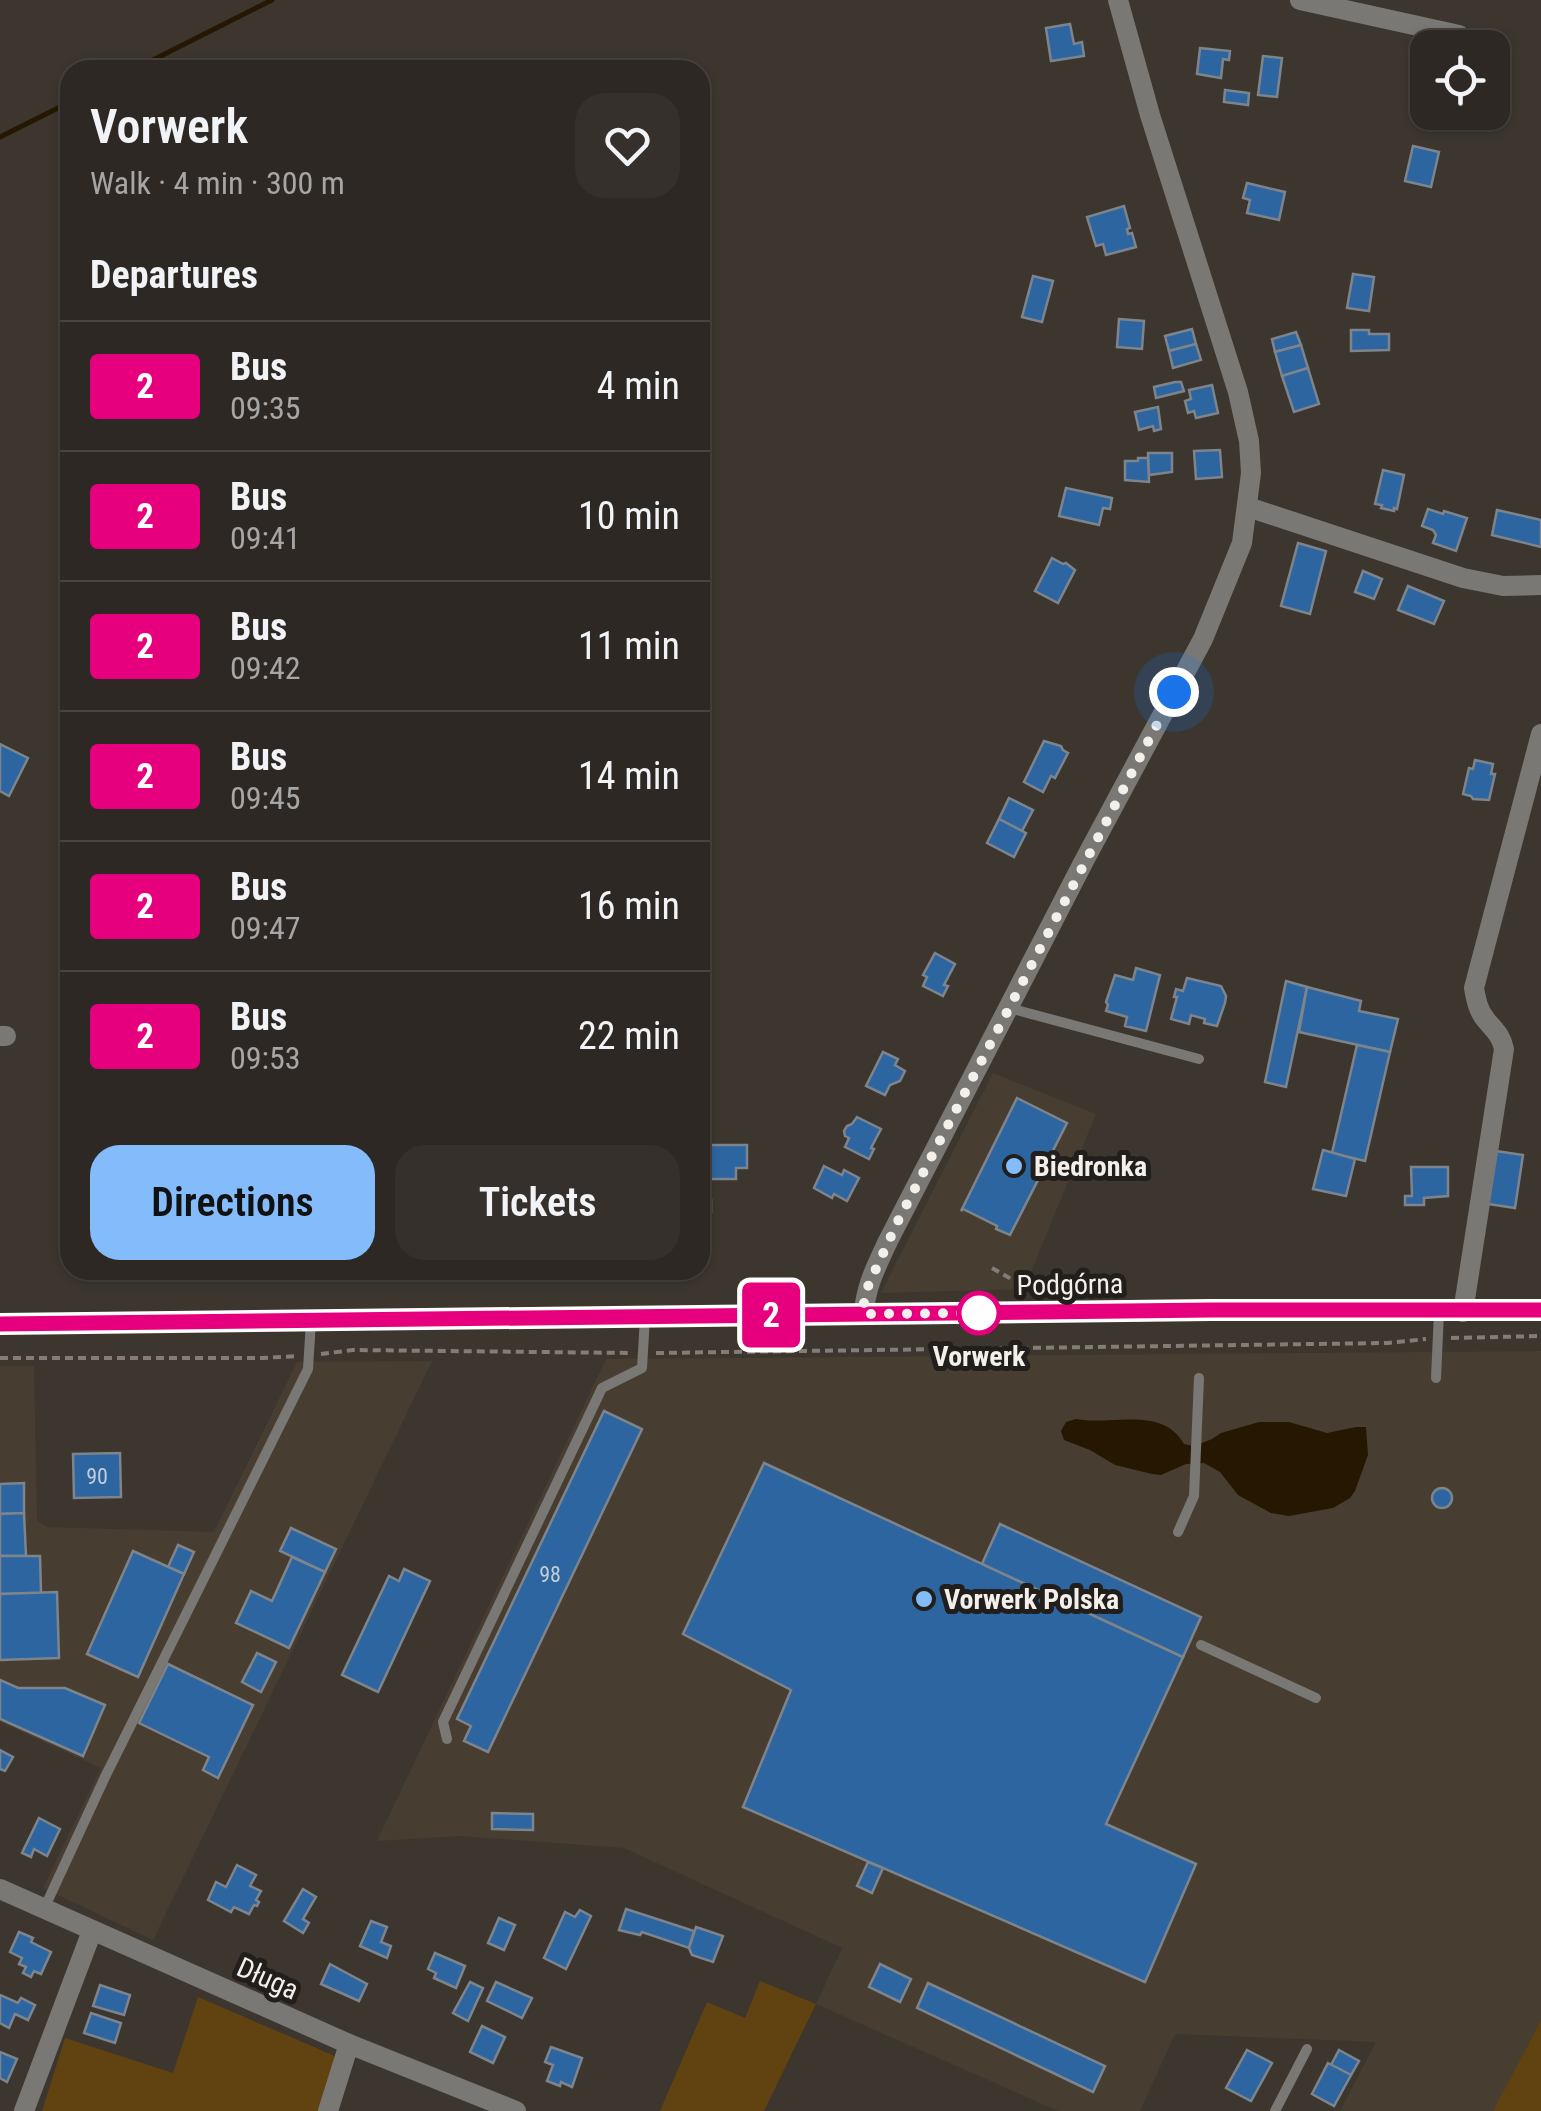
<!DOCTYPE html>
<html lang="en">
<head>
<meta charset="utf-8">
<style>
	:root { --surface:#2d2823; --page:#35302b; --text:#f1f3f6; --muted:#a7a6a6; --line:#484441; --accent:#84bcfb }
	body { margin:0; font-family:"Roboto Condensed",sans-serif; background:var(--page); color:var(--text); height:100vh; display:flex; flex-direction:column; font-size:38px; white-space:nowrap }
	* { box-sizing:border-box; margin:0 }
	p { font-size:32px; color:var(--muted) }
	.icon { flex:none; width:55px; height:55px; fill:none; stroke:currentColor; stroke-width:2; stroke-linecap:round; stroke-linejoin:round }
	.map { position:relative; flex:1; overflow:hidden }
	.panel { position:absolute; left:60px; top:60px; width:650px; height:1220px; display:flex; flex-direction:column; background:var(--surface); border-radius:30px; box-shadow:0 2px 8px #0004,0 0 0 2px var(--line) }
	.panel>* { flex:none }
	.badge { padding:0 20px; border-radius:8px; font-size:35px; line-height:65px }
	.controls { position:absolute; left:1410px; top:30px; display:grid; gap:20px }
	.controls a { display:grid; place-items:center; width:100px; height:100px; border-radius:20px; background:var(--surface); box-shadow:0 2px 8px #0004,0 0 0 2px var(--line); font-size:50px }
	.you { position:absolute; width:50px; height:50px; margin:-25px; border:8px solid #fff; border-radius:50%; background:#1a73e8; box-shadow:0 0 0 15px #1a73e833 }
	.map>.badge { position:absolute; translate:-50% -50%; box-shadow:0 0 0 5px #fff }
	h2 { padding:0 30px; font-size:38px; line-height:90px }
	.round { display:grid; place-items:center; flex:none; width:105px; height:105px; border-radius:30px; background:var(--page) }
	.overview { display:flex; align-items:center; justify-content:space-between; height:170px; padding:0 30px }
	h1 { font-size:48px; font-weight:600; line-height:75px }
	.primary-button { display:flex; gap:20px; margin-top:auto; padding:20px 30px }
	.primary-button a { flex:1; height:115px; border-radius:30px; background:var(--accent); color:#111; font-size:40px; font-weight:600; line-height:115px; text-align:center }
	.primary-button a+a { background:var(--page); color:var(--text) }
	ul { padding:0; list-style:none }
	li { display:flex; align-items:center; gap:30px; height:130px; padding:0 30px; border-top:2px solid var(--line) }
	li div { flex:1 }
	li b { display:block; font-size:38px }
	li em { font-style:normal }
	li .badge { min-width:110px; font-weight:700; text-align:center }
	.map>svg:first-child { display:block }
</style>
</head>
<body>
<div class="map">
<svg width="1541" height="2111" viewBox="0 0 1541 2111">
	<rect width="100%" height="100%" fill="#3c362f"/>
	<g fill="#473e31">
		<path d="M993,1073L1096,1114L1024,1289L881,1293Z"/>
		<path d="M1541,1351V2020L1493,2111H1340L1376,2042L1175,2034L1140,2111H1058L816,2004L842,1948L624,1848L460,1836L377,1841L606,1359Z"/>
		<path d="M432,1361L153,1940L43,1888L101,1768L0,1722V1366H34L37,1520L47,1527L214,1532L297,1362Z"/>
	</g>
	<g fill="#604311">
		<path d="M760,1981L816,2004L764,2111H660L707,2002L745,2018Z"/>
		<path d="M198,1997L337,2057L320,2111H42L65,2038L173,2073Z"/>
		<path d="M1541,2020V2111H1493Z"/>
	</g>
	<path fill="#261701" d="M1076,1419C1112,1426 1162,1405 1184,1444L1194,1446L1212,1439L1221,1433L1259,1422H1289L1327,1433L1356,1427H1366L1368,1455L1355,1491L1350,1498L1333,1508L1289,1516L1271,1513L1238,1495L1220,1472L1204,1463L1186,1464L1161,1475L1152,1474L1115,1465L1090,1450L1064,1440L1061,1431L1066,1422Z"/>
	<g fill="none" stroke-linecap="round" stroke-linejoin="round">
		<g stroke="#261701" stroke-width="5">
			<path d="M133,70L272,0"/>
			<path d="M0,137L70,102"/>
		</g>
	</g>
	<g fill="#2d65a0" stroke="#7d848c" stroke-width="2.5">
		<path d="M1070,24L1074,44L1082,42L1084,56L1051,61L1046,28Z"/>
		<path d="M1200,48L1230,51L1229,60L1223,59L1221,78L1197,74Z"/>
		<path d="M1263,56L1282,58L1277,97L1258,95Z"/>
		<path d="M1225,90L1249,93L1248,105L1224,102Z"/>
		<path d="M1413,146L1439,152L1431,187L1405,181Z"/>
		<path d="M1247,183L1285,192L1279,220L1247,213L1250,200L1243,198Z"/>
		<path d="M1124,206L1130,228L1127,229L1128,234L1132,233L1136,247L1106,255L1103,244L1096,246L1087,217Z"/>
		<path d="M1353,274L1374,277L1369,311L1347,308Z"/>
		<path d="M1033,276L1053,281L1042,322L1022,317Z"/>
		<path d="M1119,319L1144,321L1142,349L1117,347Z"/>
		<path d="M1192,329L1196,344L1169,351L1165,336Z"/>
		<path d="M1351,330H1369V334H1389V350L1351,351Z"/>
		<path d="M1296,332L1301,345L1275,352L1272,339Z"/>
		<path d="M1196,344L1201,360L1173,368L1169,351Z"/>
		<path d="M1301,345L1308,368L1282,376L1275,352Z"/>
		<path d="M1308,368L1319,404L1294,412L1282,376Z"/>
		<path d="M1175,382H1181L1184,391L1156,398L1154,387Z"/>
		<path d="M1212,385L1218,413L1196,418L1194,411L1188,413L1185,401L1191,399L1189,390Z"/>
		<path d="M1158,407L1161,429L1154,431L1153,426L1139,430L1135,412Z"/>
		<path d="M1220,450L1222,477L1196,479L1194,451Z"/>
		<path d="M1148,453H1172V472L1149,475Z"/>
		<path d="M1138,458H1148L1149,482L1125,480V461H1138Z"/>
		<path d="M1383,470L1404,475L1397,509L1394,508V511L1381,508L1382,505L1375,504Z"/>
		<path d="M1066,488L1112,498L1110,509L1103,508L1099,525L1059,516Z"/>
		<path d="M1428,509L1443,514L1444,511L1467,518L1456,551L1433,543L1436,535L1433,530L1422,526Z"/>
		<path d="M1497,510L1541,520V547L1492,535Z"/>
		<path d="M1298,543L1326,551L1310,614L1281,606Z"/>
		<path d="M1052,558L1063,564L1066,563L1075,570L1058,603L1035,591Z"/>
		<path d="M1363,571L1382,579L1374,599L1355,592Z"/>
		<path d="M1408,586L1444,601L1434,624L1398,610Z"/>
		<path d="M1044,741L1061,746L1063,750L1068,753L1055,778L1051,776L1043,792L1024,782Z"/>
		<path d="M0,744L28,758L9,796L0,791Z"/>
		<path d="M1475,760L1493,764L1491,774H1495L1489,800L1473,799L1471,796L1463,794L1469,768L1473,769Z"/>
		<path d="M1009,798L1033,810L1022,831L999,819Z"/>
		<path d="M999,819L1026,833L1014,857L987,843Z"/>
		<path d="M935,953L955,964L944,985L948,986L943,996L923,986L927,977L923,975Z"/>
		<path d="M1136,968L1160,975L1146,1031L1125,1026L1127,1017L1106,1011L1108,1005L1106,1002L1115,975L1133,980Z"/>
		<path d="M1187,978L1221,986L1226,996L1225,1003L1217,1026L1204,1023L1205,1019L1191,1015L1189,1024L1171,1019L1177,997H1174L1176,989L1183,991Z"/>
		<path d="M1286,981L1307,987L1286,1087L1265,1082Z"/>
		<path d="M1307,987L1361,1001L1359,1011L1398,1019L1390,1052L1299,1032Z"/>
		<path d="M1357,1045L1390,1052L1365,1161L1332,1153Z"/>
		<path d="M883,1052L898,1059L895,1065L905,1071L900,1081L890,1085L885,1095L866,1086Z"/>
		<path d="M1017,1098L1067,1123L1010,1235L996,1229L997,1226L963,1209L961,1211Z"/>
		<path d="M857,1117L881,1129L871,1148L874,1149L869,1159L845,1147L849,1138L845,1136L844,1131L847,1126L852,1124Z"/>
		<path d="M700,1145H747V1168H736V1179H700Z"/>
		<path d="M1323,1150L1355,1159L1346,1196L1313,1189Z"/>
		<path d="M1496,1151L1523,1155L1515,1208L1488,1204Z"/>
		<path d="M824,1166L842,1175L844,1170L859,1178L847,1201L834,1194L832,1198L814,1188Z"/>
		<path d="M1411,1167H1448V1196L1424,1198V1205H1405V1196H1412Z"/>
		<path d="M700,1200H711V1212L706,1213V1226H700Z"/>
		<path d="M604,1411L642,1429L488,1752L464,1741L471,1726L457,1719Z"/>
		<path d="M120,1453L121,1497L74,1498L73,1454Z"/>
		<path d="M764,1463L1183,1657L1106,1824L1196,1864L1145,1982L743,1807L791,1690L683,1634Z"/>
		<path d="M24,1483V1513L0,1514V1484Z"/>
		<circle cx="1442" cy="1498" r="10"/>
		<path d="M24,1513L26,1556H0V1514Z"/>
		<path d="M1000,1524L1201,1617L1183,1657L982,1564Z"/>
		<path d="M291,1528L336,1549L325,1572L280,1551Z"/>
		<path d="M178,1545L194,1552L184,1574L168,1567Z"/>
		<path d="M133,1551L184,1574L138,1677L87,1654Z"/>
		<path d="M0,1556H40L41,1593L0,1594Z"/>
		<path d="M292,1557L325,1572L289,1648L236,1623L251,1591L272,1601Z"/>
		<path d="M404,1569L430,1581L378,1692L342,1675L389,1576L399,1581Z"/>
		<path d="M57,1592L59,1658L0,1660V1594Z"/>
		<path d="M257,1653L276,1662L261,1692L242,1682Z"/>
		<path d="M168,1664L253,1705L218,1778L203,1770L209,1757L139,1723Z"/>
		<path d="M0,1680L18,1688H65L105,1705L83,1756L0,1719Z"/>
		<path d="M0,1750L13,1757L5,1771L0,1769Z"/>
		<path d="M492,1813L533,1814V1830L492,1829Z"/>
		<path d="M39,1818L60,1829L47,1856L34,1849L31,1857L22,1853Z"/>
		<path d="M868,1862L883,1868L872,1893L857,1886Z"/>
		<path d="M237,1865L256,1875L250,1886L261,1891L256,1900L259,1902L257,1906L254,1905L249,1914L234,1907L231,1912L208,1900L216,1882L226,1887Z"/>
		<path d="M303,1889L316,1897L303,1919L309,1923L303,1933L284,1921Z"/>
		<path d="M626,1909L694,1931L689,1948L642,1932L640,1935L619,1930Z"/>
		<path d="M580,1910L591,1916L566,1969L544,1958L565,1912L575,1917Z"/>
		<path d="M499,1918L515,1925L504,1950L488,1943Z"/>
		<path d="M371,1921L387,1927L381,1942L391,1946L387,1958L360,1946Z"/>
		<path d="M696,1927L723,1936L713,1962L692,1955L689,1948Z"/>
		<path d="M19,1932L33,1938L31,1942L51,1952L41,1974L34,1971L31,1977L23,1973L26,1967L19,1964L22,1958L10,1952Z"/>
		<path d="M435,1953L465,1966L456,1988L434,1978L436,1973L428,1969Z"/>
		<path d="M330,1964L367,1984L359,2001L321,1984Z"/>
		<path d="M880,1964L911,1979L900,2002L869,1987Z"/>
		<path d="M470,1982L483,1988L468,2021L453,2013Z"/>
		<path d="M496,1982L532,1998L522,2018L487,2001Z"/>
		<path d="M928,1983L1105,2066L1093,2092L917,2008Z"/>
		<path d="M100,1985L130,1995L124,2015L93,2006Z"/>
		<path d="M0,1995L18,2003L21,1998L35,2005L28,2020L15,2014L9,2028L0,2023Z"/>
		<path d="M91,2013L121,2023L115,2043L84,2033Z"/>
		<path d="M482,2026L505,2037L493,2063L470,2052Z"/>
		<path d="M551,2047L582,2058L572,2087L561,2082L560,2086L547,2081L553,2065L545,2062Z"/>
		<path d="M1247,2050L1272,2063L1251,2101L1226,2088Z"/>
		<path d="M1339,2050L1359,2061L1351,2075L1331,2065Z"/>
		<path d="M0,2052L17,2059L7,2082L0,2078Z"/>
		<path d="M1328,2063L1351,2075L1334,2106L1312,2094Z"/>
	</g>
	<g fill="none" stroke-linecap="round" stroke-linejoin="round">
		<g stroke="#827d77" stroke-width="4" stroke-dasharray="8 5" stroke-linecap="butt">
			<path d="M992,1268L1036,1293"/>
			<path d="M1451,1338L1541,1336"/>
			<path d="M656,1353L1388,1343L1426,1339"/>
			<path d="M321,1354L353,1350L632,1353"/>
			<path d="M0,1358H262L297,1356"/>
		</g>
		<g stroke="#7a7874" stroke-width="10">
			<path d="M1009,1008L1199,1059"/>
			<path d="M1436,1378L1439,1312"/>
			<path d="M1178,1532L1194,1496L1199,1378"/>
			<path d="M1201,1645L1316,1698"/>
			<path d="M447,1739L443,1722L602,1388L642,1368L645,1317"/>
			<path d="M44,1909L105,1777L308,1369L311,1321"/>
			<path d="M1275,2111L1307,2049"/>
		</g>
		<g stroke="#7a7874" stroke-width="20">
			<path d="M1300,0L1459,35"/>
			<path d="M1248,507L1463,578L1503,586L1541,585"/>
			<path d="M0,1036H6"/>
			<path d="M1463,1312L1504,1049C1501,1035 1495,1031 1486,1020C1478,1011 1476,999 1474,988L1541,734"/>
			<path d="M864,1314C865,1287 877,1265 888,1241L1084,861L1203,639L1242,543L1251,473L1249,441L1238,392L1150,115L1118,0"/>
			<path d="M0,1889L349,2044L516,2111"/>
			<path d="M24,2111L92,1931"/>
			<path d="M328,2111L349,2044"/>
		</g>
		<path stroke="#a09b95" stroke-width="20" d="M0,1324L1212,1310H1541"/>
	</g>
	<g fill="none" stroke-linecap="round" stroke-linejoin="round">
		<g stroke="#fff" stroke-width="22">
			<path id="line" d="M0,1324L1212,1310H1541"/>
		</g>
		<use href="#line" stroke="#e6007e" stroke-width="15"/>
		<path stroke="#f3f0eb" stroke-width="10" stroke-dasharray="0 18" d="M979,1313L864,1314V1297L869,1284L898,1221L1174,692"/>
	</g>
	<g fill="#84bcfb" stroke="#211e1b" stroke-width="4">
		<circle cx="1014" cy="1166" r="10"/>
		<circle cx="924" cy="1599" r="10"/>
	</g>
	<circle fill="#fff" stroke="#e6007e" stroke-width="5" cx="979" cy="1313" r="20"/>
	<g text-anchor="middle" stroke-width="10" stroke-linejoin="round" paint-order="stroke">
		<g font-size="22" fill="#c2cdd8">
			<text x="97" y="1484">90</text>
			<text x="550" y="1582">98</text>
		</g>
		<g font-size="28" font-weight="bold" fill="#f3f0eb" stroke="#211e1b" text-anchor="start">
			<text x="1034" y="1176">Biedronka</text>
			<text x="944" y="1609">Vorwerk Polska</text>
		</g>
		<g font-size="28" fill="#f3f0eb" stroke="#211e1b">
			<text transform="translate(1070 1284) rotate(-1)" y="10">Podgórna</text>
			<text transform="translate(268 1978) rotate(24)" y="10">Długa</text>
		</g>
		<g font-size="28" font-weight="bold" fill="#f3f0eb" stroke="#211e1b">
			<text x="979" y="1366">Vorwerk</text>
		</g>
	</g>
</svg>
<div class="controls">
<a><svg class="icon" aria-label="locate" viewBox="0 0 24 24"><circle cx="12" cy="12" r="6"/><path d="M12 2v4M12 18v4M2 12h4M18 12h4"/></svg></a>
</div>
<div class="you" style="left:1174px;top:692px"></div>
<b class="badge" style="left:771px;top:1315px;background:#e6007e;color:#fff">2</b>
<section class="panel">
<div class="overview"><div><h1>Vorwerk</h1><p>Walk · 4 min · 300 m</p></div><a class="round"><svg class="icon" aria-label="heart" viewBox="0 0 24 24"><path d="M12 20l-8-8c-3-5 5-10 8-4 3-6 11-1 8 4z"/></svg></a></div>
<h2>Departures</h2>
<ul>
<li><span class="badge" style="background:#e6007e;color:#fff">2</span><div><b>Bus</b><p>09:35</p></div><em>4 min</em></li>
<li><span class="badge" style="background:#e6007e;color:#fff">2</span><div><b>Bus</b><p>09:41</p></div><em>10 min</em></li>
<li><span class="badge" style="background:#e6007e;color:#fff">2</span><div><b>Bus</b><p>09:42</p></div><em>11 min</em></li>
<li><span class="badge" style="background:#e6007e;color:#fff">2</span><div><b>Bus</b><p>09:45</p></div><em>14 min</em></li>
<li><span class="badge" style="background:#e6007e;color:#fff">2</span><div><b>Bus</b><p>09:47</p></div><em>16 min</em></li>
<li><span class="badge" style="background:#e6007e;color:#fff">2</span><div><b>Bus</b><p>09:53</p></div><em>22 min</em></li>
</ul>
<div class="primary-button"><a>Directions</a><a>Tickets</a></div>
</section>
</div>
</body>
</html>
